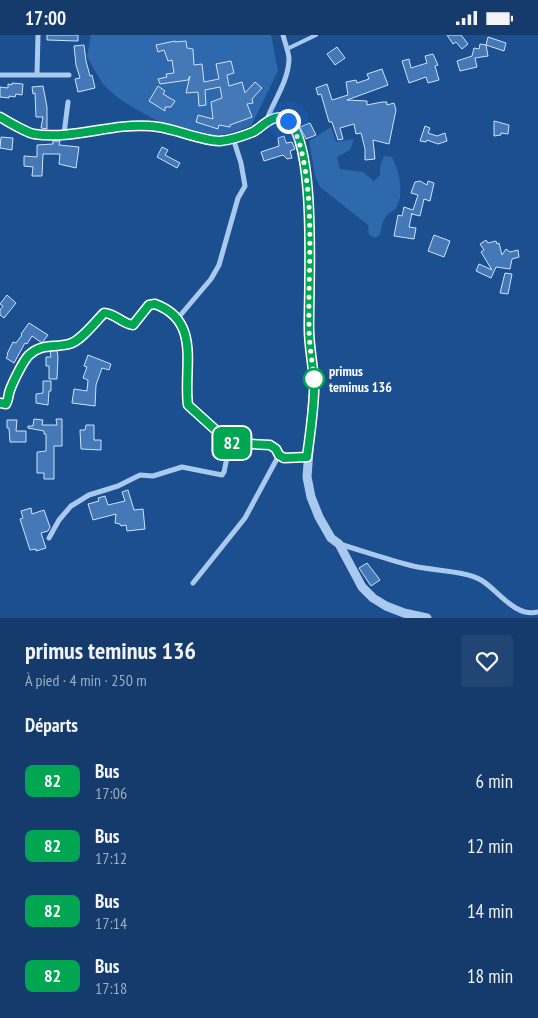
<!DOCTYPE html>
<html lang="fr">
<head>
<meta charset="utf-8">
<style>
	:root { --surface:#143b6b; --page:#214673; --text:#f1f3f6; --muted:#9dadc1 }
	body { margin:0; font-family:"PT Sans Narrow",sans-serif; background:var(--page); color:var(--text); height:100vh; display:flex; flex-direction:column; font-size:19px; white-space:nowrap }
	* { box-sizing:border-box; margin:0 }
	p { font-size:16px; color:var(--muted) }
	.icon { flex:none; width:28px; height:28px; fill:none; stroke:currentColor; stroke-width:2; stroke-linecap:round; stroke-linejoin:round }
	.map { position:relative; height:583px; overflow:hidden }
	.sheet { display:flex; flex-direction:column; background:var(--surface); flex:1 }
	.sheet>* { flex:none }
	.badge { padding:0 10px; border-radius:8px; font-size:18px; line-height:32px }
	.you { position:absolute; width:25px; height:25px; margin:-12px; border:4px solid #fff; border-radius:50%; background:#1a73e8; box-shadow:0 0 0 8px #1a73e833 }
	.map>.badge { position:absolute; translate:-50% -50%; box-shadow:0 0 0 2px #fff }
	h2 { padding:0 25px; font-size:19px; line-height:45px }
	.round { display:grid; place-items:center; flex:none; width:52px; height:52px; border-radius:5px; background:var(--page) }
	.summary { display:flex; align-items:center; justify-content:space-between; height:85px; padding:0 25px }
	h1 { font-size:24px; font-weight:700; line-height:38px }
	ul { padding:0; list-style:none }
	li { display:flex; align-items:center; gap:15px; height:65px; padding:0 25px }
	li div { flex:1 }
	li b { display:block; font-size:19px }
	li em { font-style:normal }
	li .badge { min-width:55px; font-weight:700; text-align:center }
	.status { display:flex; justify-content:space-between; align-items:center; height:35px; padding:0 25px; background:var(--surface); direction:ltr }
	.status svg { height:14px; fill:currentColor }
	.map>svg:first-child { display:block }
</style>
</head>
<body>
<div class="status"><b>17:00</b><svg viewBox="0 0 49 12"><path d="M0 12V9h3v3zM5 12V6h3v6zM10 12V3h3v9zM15 12V0h3v12zM26 1h20v11H26zM47 4h2v5h-2z"/></svg></div>
<div class="map">
<svg width="538" height="583" viewBox="0 0 538 583">
	<rect width="100%" height="100%" fill="#1b4f8f"/>
	<g fill="#2e69ad">
		<path d="M91,0H271L278,36L251,91C235,97 220,102 202,100C177,98 119,69 103,49C97,41 93,31 87,22Z"/>
		<path d="M331,92L336,107L354,104L350,115L337,122L340,134L363,137L374,146L380,140V131L384,121L392,122C399,136 405,159 396,173C395,175 391,177 389,178C383,183 381,192 380,200L375,203L369,200L368,190L320,152L315,141L309,106Z"/>
	</g>
	<g fill="#4478b7" stroke="#cfe3fa">
		<path d="M47,0H78V6L47,5Z"/>
		<path d="M447,0H461L468,9L462,14L456,7L453,9Z"/>
		<path d="M488,2L506,8L504,16L486,10L488,21L475,23L477,32L460,36L457,26L472,21L474,13L479,14L480,9L486,10Z"/>
		<path d="M175,6V7L186,6L187,13L193,14L194,30L202,29L204,47L219,44L216,29L231,26L234,38L227,40L229,51L242,47L245,58L255,47L262,53L252,64L253,68L247,69L252,82L230,90V92L219,90L218,94L196,87L198,80L213,84L211,67L222,63L220,52L205,55L206,70L199,71L198,57L186,58L190,41L188,45L160,49L158,44L167,42L166,39L174,38L172,25L168,26L164,15L158,17L156,10Z"/>
		<path d="M84,10L86,26L90,41L92,40L95,53L78,57L75,44L80,43L76,30L74,11Z"/>
		<path d="M337,12L345,23L335,30L327,19Z"/>
		<path d="M433,19L438,30L435,31L439,45L428,48L426,42L409,48L402,26L409,24L411,33L427,28L425,21Z"/>
		<path d="M382,34L388,50L347,65L367,66V70L382,67H387V70L394,68L396,75L389,109L373,105L375,124L365,125V114L361,98L356,99L354,89L340,93L343,104L338,105L332,87H329L321,59L318,60L316,53L327,49L332,65L348,60L346,47L356,45L357,48L369,44L367,39Z"/>
		<path d="M12,48L23,49L22,60L16,59L15,62L9,61V63L0,62V52L8,53V49L12,50Z"/>
		<path d="M43,51L47,72V94L41,93L43,82H36L35,58L33,59L32,52Z"/>
		<path d="M158,51L165,56L163,59L175,66L171,72H165V76L149,66Z"/>
		<path d="M494,86L509,90L508,99L501,98V100L494,101Z"/>
		<path d="M310,88L316,100L306,104L300,92Z"/>
		<path d="M425,91L430,93L428,98L437,101L445,98L447,106L438,109L427,105L426,107L420,106Z"/>
		<path d="M284,101L286,108L292,107L295,114L290,116L292,123L287,124L283,120L264,126L261,117L279,111L278,103Z"/>
		<path d="M1,102L13,103L12,115L0,113Z"/>
		<path d="M53,106H60L59,110L79,112L76,133L59,129L60,119H43L42,141H32L33,132L24,131V121L37,122V110L53,109Z"/>
		<path d="M162,112L168,115L165,120L180,128L177,133L157,122Z"/>
		<path d="M420,146L427,150L428,146L434,148L430,166L424,164L420,181L412,179V178L409,192L416,193L414,204L394,201L398,180L402,181L404,172L413,175L418,160L411,158L415,147Z"/>
		<path d="M434,200L450,206L444,222L428,216Z"/>
		<path d="M486,205L488,208L496,206L497,209L499,208L502,220L506,214L510,217L518,215L519,222L512,224L510,234L496,232L491,243L476,236L479,229L492,235L481,217L484,215L480,209Z"/>
		<path d="M505,238L512,239L508,259L500,258Z"/>
		<path d="M7,260L16,268L4,283L0,280V275L3,271L0,269Z"/>
		<path d="M29,288L48,300L42,308L32,301L27,309L25,308L14,328L6,323L8,320L7,319L13,307L16,308L22,300L21,299Z"/>
		<path d="M57,315L58,322L57,344H49V331H46V322H51L50,316Z"/>
		<path d="M88,320L111,329L109,335L102,333L96,350L95,371L72,368L74,354L87,356L88,345L83,343L87,332L84,331Z"/>
		<path d="M43,346H51V356H49L48,370L36,368V359L43,358Z"/>
		<path d="M34,384L43,385L42,390H57L56,384H62V411H54V444H44V438H37V417L46,416V399H44V396L28,393V391H33Z"/>
		<path d="M7,385H17L16,396H26V407H10L9,393H7Z"/>
		<path d="M86,390H94V405H101V415L81,414L80,395H85Z"/>
		<path d="M128,455L134,475L143,474L145,494L127,496L126,490L121,491L120,489L115,488L116,479L93,485L88,469L99,466L98,463L105,461L108,470L125,466L122,457Z"/>
		<path d="M31,473L32,479L44,475L50,492L48,496L41,498L46,513L36,516V514L30,515L20,484L23,483L21,476Z"/>
		<path d="M367,528L380,545L371,551L359,533Z"/>
	</g>
	<g fill="none" stroke-linecap="round" stroke-linejoin="round">
		<g stroke="#a9c9ee" stroke-width="4">
			<path d="M287,14L316,0"/>
			<path d="M0,368L6,369C9,364 8,360 10,355C13,347 23,326 29,320C42,308 54,313 69,309C80,307 96,286 104,278C115,278 122,289 133,290L149,271L155,269L178,283"/>
		</g>
		<g stroke="#a9c9ee" stroke-width="5">
			<path d="M37,39L38,0"/>
			<path d="M0,40H69"/>
			<path d="M266,87C273,66 289,46 289,23C288,15 285,8 283,0"/>
			<path d="M64,99L68,67"/>
			<path d="M230,408L188,370L189,312L178,283L211,244L219,230L238,163L245,151L241,128L233,103"/>
			<path d="M49,503L59,485L71,471L89,460L118,451L140,440L153,441L182,432L222,440L224,437L230,408L270,411L276,414L279,420L284,423L307,422"/>
			<path d="M339,509C363,516 386,524 409,530C430,536 464,535 481,545C498,555 515,583 538,577"/>
			<path d="M193,548L245,483L279,420"/>
		</g>
		<path stroke="#a9c9ee" stroke-width="9" d="M0,82C9,87 25,97 34,99C73,104 112,88 151,91C173,92 203,107 222,105C231,104 242,101 251,98C261,93 273,78 285,83C302,91 308,151 309,169V292L314,348L307,442L311,462L319,482L331,503L339,509L362,552L373,563L386,571L404,578L427,583"/>
	</g>
	<g fill="none" stroke-linecap="round" stroke-linejoin="round">
		<g stroke="#fff" stroke-width="11">
			<path id="line" d="M0,82C9,87 25,97 34,99C73,105 111,88 150,91C173,92 199,106 220,106C231,105 243,101 253,97C262,92 271,80 283,83C319,92 308,262 309,294C309,316 315,336 314,358C313,379 310,401 307,422L284,423L279,420L276,414L270,410L230,408L188,370C183,333 202,286 155,269L149,270L133,290C122,289 115,278 104,278C96,286 80,307 69,309C54,313 42,308 29,320C23,326 13,347 10,355C8,360 9,364 6,369L0,368"/>
		</g>
		<use href="#line" stroke="#00a651" stroke-width="8"/>
		<path stroke="#fff" stroke-width="5" stroke-dasharray="0 9" d="M288,86C298,98 301,113 304,128C314,182 308,237 309,291C309,311 313,329 314,348V344"/>
	</g>
	<circle fill="#fff" stroke="#00a651" stroke-width="2.5" cx="314" cy="344" r="10"/>
	<g text-anchor="middle" stroke-width="5" stroke-linejoin="round" paint-order="stroke">
		<g font-size="14" font-weight="bold" fill="#fff" stroke="#1b4f8f" text-anchor="start">
			<text x="329" y="341">primus<tspan x="329" dy="16">teminus 136</tspan></text>
		</g>
	</g>
</svg>
<div class="you" style="left:288px;top:86px"></div>
<b class="badge" style="left:232px;top:408px;background:#00a651;color:#fff">82</b>
</div>
<section class="sheet">
<div class="summary"><div><h1>primus teminus 136</h1><p>À pied · 4 min · 250 m</p></div><a class="round"><svg class="icon" aria-label="heart" viewBox="0 0 24 24"><path d="M12 20l-8-8c-3-5 5-10 8-4 3-6 11-1 8 4z"/></svg></a></div>
<h2>Départs</h2>
<ul>
<li><span class="badge" style="background:#00a651;color:#fff">82</span><div><b>Bus</b><p>17:06</p></div><em>6 min</em></li>
<li><span class="badge" style="background:#00a651;color:#fff">82</span><div><b>Bus</b><p>17:12</p></div><em>12 min</em></li>
<li><span class="badge" style="background:#00a651;color:#fff">82</span><div><b>Bus</b><p>17:14</p></div><em>14 min</em></li>
<li><span class="badge" style="background:#00a651;color:#fff">82</span><div><b>Bus</b><p>17:18</p></div><em>18 min</em></li>
</ul>
</section>
</body>
</html>
